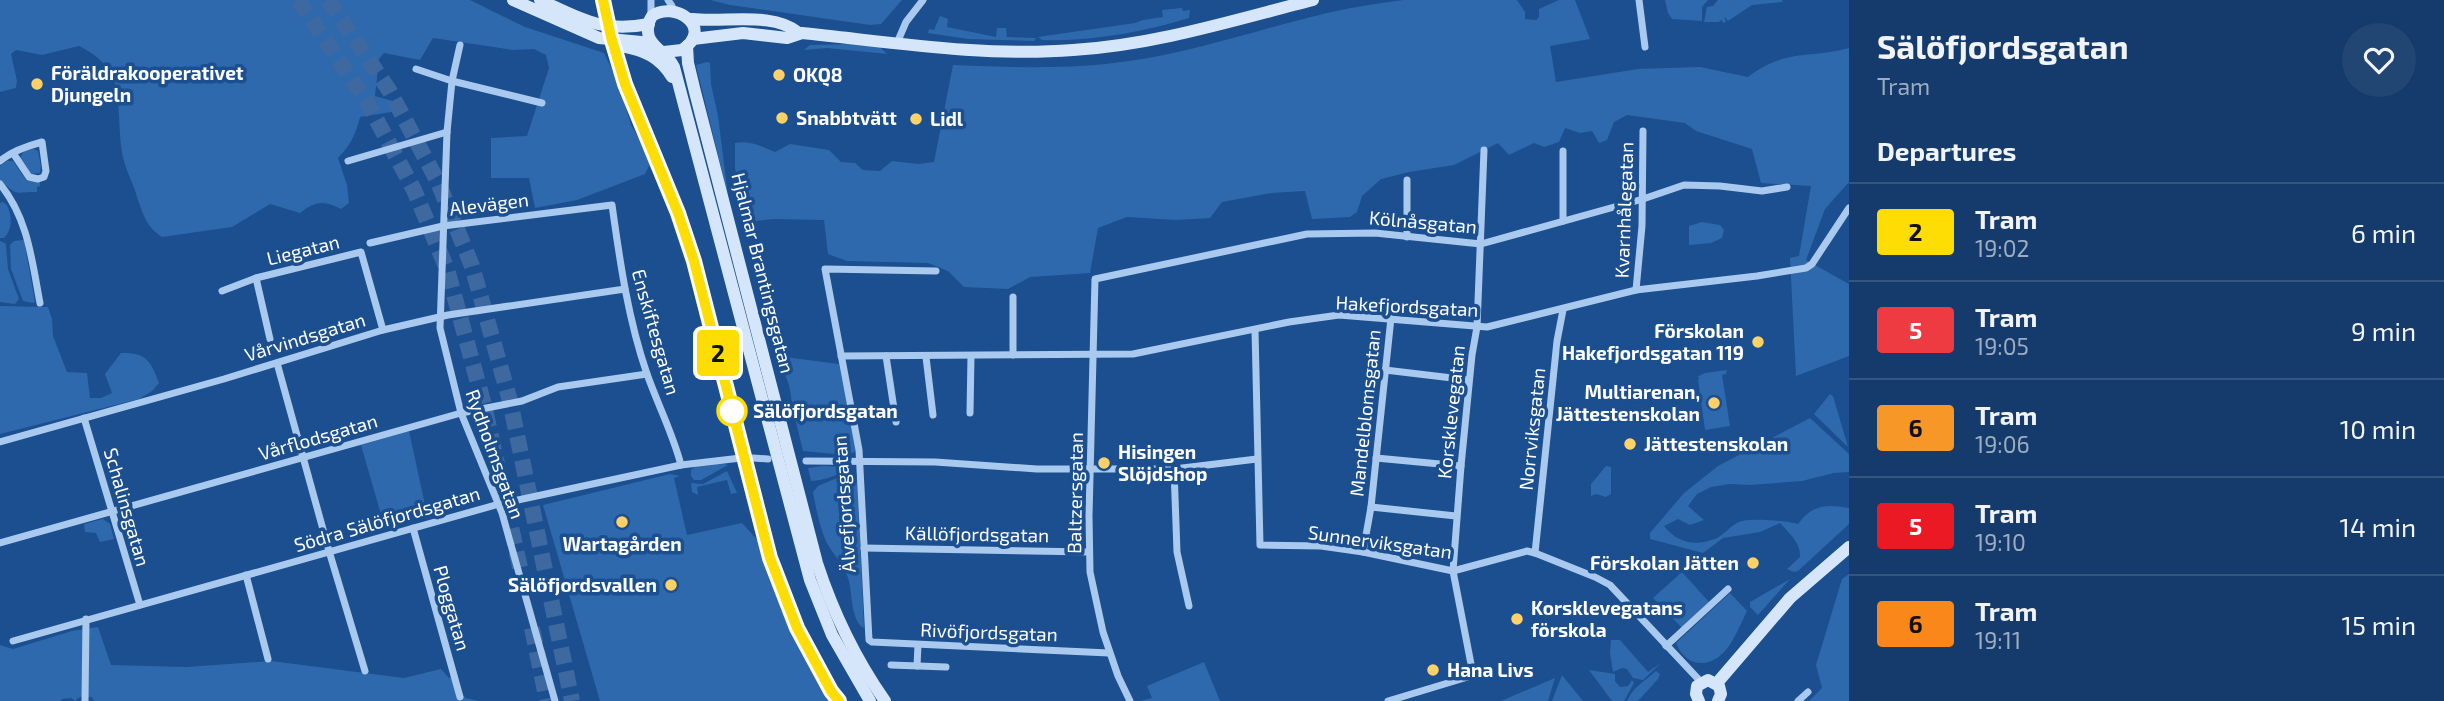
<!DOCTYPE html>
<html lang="en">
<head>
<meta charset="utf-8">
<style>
	:root { --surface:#143b6b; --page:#214673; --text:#f1f3f6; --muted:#9dadc1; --line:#33557e }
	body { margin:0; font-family:"Exo 2",sans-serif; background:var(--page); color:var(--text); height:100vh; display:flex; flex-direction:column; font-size:26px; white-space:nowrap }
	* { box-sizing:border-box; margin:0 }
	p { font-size:23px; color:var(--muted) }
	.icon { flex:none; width:38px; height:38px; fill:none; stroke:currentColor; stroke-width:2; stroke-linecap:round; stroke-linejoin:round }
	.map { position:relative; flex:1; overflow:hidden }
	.sheet { display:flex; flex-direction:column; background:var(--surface); width:595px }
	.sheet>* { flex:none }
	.badge { padding:0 14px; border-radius:5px; font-size:24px; line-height:46px }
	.map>.badge { position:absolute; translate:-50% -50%; box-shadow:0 0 0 4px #fff }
	h2 { padding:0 28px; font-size:26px; line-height:63px }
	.round { display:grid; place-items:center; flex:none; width:74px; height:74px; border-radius:37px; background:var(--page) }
	.summary { display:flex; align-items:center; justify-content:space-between; height:119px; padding:0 28px }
	h1 { font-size:33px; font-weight:700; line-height:52px }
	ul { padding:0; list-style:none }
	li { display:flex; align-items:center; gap:21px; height:98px; padding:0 28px; border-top:2px solid var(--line) }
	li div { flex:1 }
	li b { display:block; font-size:26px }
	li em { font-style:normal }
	li .badge { min-width:77px; font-weight:700; text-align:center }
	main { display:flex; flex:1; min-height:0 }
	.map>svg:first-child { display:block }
</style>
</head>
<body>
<main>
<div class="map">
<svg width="1849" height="701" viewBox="0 0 1849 701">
	<rect width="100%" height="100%" fill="#1b4f8f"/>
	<g fill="#2e69ad">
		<path d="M0,0H470L525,27L604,53L618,82L631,125L645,149L650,164L645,174L577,200L535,208L529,178H491V138L527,136L549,68L546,55L534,49L513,50L433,38L420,60L384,53L379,59L375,96L400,103L398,111L360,117C356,134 350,146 338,158L347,185L349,203L341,209C324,200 315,201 300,213L270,204L232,227L162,237C146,227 143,214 137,197C134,185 127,173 124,161C113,115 132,71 79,46L42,55L16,50L11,54L17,81L16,88L0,92Z"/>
		<path d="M710,0H902L881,24L870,25L730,5Z"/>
		<path d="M1404,0H1517L1525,12V19L1536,20L1539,17V9L1559,0H1575L1590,39L1550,46L1556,82L1638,69L1700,67L1748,77C1786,48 1809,59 1849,48V182L1825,209L1806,260L1849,284V356L1796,376L1790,258L1799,256L1811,186L1761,183L1752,149L1696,131L1685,123L1627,115L1614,122L1607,140L1599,143L1592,131L1580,133L1565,128L1559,142L1544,147L1534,143L1509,155L1498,143L1454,165L1409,172L1381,179L1362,196L1357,212L1350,217L1312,219L1305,191L1271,193L1222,202L1210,218L1176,220L1127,217L1098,228L1090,273L1030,277L1008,289L964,287L948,271L928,263L847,261L828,254L824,220L773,219L747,222L735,168V143C750,140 761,146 775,152L790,144L829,150L841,162L855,163L863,170L880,171L892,161L918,164L934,162L953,65C1012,67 1070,70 1129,61C1192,52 1253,31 1315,16C1345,8 1374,4 1404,0Z"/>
		<path d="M1665,0H1708L1702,7V21L1672,19L1668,13Z"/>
		<path d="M1718,0H1782L1783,2L1752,5L1728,21L1724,16L1726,21L1724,23L1721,20L1719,22H1704L1707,7L1713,6Z"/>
		<path d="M1182,8L1183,11L1190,10L1189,18C1142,32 1090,42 1042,40L1038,37L1135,23L1143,20L1163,17L1162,10Z"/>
		<path d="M940,16L948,19L947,27L996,37L997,28H1006L1007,37L1036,38L1034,41L968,39L928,33L929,29L934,30Z"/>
		<path d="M852,44L880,47L887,54L827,48L804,50L810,45Z"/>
		<path d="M707,62L710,63L711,84L718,116L728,196L696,65Z"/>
		<path d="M33,149L38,151L41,167L40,173L30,174L20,158L24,151Z"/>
		<path d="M7,161H13L26,180L40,182V186L37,187V192C13,192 19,197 0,180V166Z"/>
		<path d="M3,202L7,205C12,216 13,229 4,238H0V203Z"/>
		<path d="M1702,222L1720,225L1724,230L1722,238L1711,243L1689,245V226Z"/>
		<path d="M24,240L35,302L33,303L23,301L11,269L10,245L14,241Z"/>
		<path d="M0,241L5,243L6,245L8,269L19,299L15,304L0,302Z"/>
		<path d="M0,306L48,307L52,319L53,336L67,372L87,373L90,398H101L112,393L105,374L121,353C146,352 151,361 159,383L152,391L139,399L0,434Z"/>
		<path d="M775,347L792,358L839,364L856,450L853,453L844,454L843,449H835V454L803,451L794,414L789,385Z"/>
		<path d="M1727,370L1726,374L1722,375L1730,426L1705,430L1698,379L1700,378L1697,377L1705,373Z"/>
		<path d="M1830,394L1833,396L1848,447L1814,414Z"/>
		<path d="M1810,418L1849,454V472L1834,473L1802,481L1750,485L1730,484L1711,487L1697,494L1688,506L1704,520L1690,525L1678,519L1664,526C1677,543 1696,547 1717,538C1725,534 1731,525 1739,522C1749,517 1787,521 1798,524C1813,504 1827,504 1849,508V524L1798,571L1794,572L1787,569L1800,557C1801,543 1789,533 1780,523L1760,532L1723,538L1703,553L1650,539V533L1684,493L1718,466Z"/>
		<path d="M409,431L427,514L384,525L361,445Z"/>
		<path d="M718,462L728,465L701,480H694L691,476V470L696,466Z"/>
		<path d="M823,466L849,467C840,476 823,480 811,481L808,468Z"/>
		<path d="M1606,466L1611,467V494L1606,497L1596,494L1591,496V484Z"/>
		<path d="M727,471L737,493L731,494L727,480L697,487L698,495L692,492L691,483L703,484Z"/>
		<path d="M670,474L680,476L674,478L687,535L742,523L761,544L790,626L823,688L833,701H600L543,505Z"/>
		<path d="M844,475L857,477L864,628C850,621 853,592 848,578C844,564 835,557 828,545C820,530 816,508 813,492L818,486Z"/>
		<path d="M103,519L110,524L114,539L100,542L96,533L85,532L84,524Z"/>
		<path d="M1682,572L1709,602L1682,628L1653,598Z"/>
		<path d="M1849,574V701H1809L1822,688L1816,665L1842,579Z"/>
		<path d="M1790,579L1758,615L1750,607V602Z"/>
		<path d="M1730,593L1747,611C1741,623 1734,641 1725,651C1708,670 1685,666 1676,643Z"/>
		<path d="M98,627L111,665L187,667L271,661L404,678L441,669L449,678L451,677L465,698L479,701H94L92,697H80L75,701L71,698L62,699L61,701H0V645L13,649L72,631Z"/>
		<path d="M1611,640H1620L1648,672L1661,663L1643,680L1633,678L1627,669L1622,668L1613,672L1610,653Z"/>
		<path d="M1204,662L1220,701H1140L1152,698L1147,686Z"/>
		<path d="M1589,670L1615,674V681L1620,687L1628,686L1632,680L1634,683L1624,701H1612Z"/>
		<path d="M1656,671L1660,674L1658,679L1638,701H1627C1634,686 1644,682 1656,671Z"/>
		<path d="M1562,675L1583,701H1552Z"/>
		<path d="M1555,678L1548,701H1501Z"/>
	</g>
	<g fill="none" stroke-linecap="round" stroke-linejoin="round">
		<g stroke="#3d69a0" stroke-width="16" stroke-dasharray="16 8" stroke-linecap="butt">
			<path d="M298,0L366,100L414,190L447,269L484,405L521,572"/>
			<path d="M328,0L389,90L438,182L472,266L510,401L572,701"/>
			<path d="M532,628L547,701"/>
		</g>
		<g stroke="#a9c9ee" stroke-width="7">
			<path d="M651,0V17"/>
			<path d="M668,0L672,6"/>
			<path d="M1639,0L1645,47"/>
			<path d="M897,43L906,22L923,0"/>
			<path d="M460,45L452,81L447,132L440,328L461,413L502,513L555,701"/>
			<path d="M416,69L452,81L542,103"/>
			<path d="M1563,151V221"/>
			<path d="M0,161C12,151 27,146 42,142L46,171L44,177L38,179L29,177L13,153"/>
			<path d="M348,161L447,132"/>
			<path d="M0,184C28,218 32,261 40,303"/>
			<path d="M1407,237V180"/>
			<path d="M370,243L443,226L612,205C620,262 628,319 647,374C658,405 673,434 681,465"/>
			<path d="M936,271L825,269L859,450L869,640L872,642L1109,653"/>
			<path d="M1636,290L1642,226L1643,131"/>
			<path d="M222,291L256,278"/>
			<path d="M1255,330L1260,545L1321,546L1363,552L1453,571L1527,551L1535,553L1595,577L1610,585L1701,682"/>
			<path d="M270,339L256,278L361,252L383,330"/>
			<path d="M1013,355V297"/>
			<path d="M841,356L1133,354L1289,322L1339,315L1487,327L1636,290L1757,276L1806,268L1812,264L1849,208"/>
			<path d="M886,356L896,422"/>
			<path d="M926,357L933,415"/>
			<path d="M277,363L329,551L365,671"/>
			<path d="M1385,370L1469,380"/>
			<path d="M970,413L971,356"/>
			<path d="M84,418L140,605"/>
			<path d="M0,442L224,379L383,330L448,315L625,289"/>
			<path d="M753,458L768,459"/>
			<path d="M1376,458L1461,466"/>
			<path d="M806,461L935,462L1037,469H1174L1257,459"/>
			<path d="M1174,469L1177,552L1189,606"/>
			<path d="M1371,507L1456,516"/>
			<path d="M413,528L460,697"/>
			<path d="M0,543L461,413L522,401L558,387L647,374"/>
			<path d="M864,548L1089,552"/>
			<path d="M1363,552L1371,507L1391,318"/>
			<path d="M1535,553L1557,341L1563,310"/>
			<path d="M246,575L268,659"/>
			<path d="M13,641L499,504L681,465L741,458"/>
			<path d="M1666,646L1728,589"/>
			<path d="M891,665L946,667"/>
			<path d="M917,666L918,645"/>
			<path d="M85,701L86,619"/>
			<path d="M1130,701L1118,676L1103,632L1090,572L1089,516L1095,279L1307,234L1375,233L1481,244L1643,199L1684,185L1720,186L1762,191L1787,187"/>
			<path d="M1388,701L1471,676V664L1453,571L1461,466L1472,355L1477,327L1484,150"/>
			<path d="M1798,701L1808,692"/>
		</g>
		<g stroke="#d6e6fa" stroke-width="12">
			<path d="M513,0L599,38L652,43"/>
			<path d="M540,0C581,19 602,33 649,24"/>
			<path d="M692,19C725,23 773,11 799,33"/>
			<path d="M693,39L743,33L787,38L802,33C891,42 983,57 1073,50C1155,45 1234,20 1313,0"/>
			<path d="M621,46C644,50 660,57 672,77"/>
			<path d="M687,46L688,63L695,92L817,563C833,612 855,658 885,701"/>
			<path d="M664,52L682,50C716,27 673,0 652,16C648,22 647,30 649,37C653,49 667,52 674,67L810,580L832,635L870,701"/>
			<path d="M1717,683L1790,598L1849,547"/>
			<path d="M1699,701L1696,694L1697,686L1708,680L1719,686L1721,694L1718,701"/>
		</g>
		<g stroke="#fff" stroke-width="2">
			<path d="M609,0L610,9"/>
			<path d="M623,63L682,212L698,260C716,325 731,390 748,456C769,540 791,631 845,701"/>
		</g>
	</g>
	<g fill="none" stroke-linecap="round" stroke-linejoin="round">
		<g stroke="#fff" stroke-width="16">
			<path id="line" d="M603,0L611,37L625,84L678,213L694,261L770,558L797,628L831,691L839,701"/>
		</g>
		<use href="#line" stroke="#fddd04" stroke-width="10"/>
	</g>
	<g fill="#ffd166" stroke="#1b4f8f" stroke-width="2.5">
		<circle cx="779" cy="75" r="7"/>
		<circle cx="37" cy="84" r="7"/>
		<circle cx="782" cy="118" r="7"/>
		<circle cx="916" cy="119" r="7"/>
		<circle cx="1758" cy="342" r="7"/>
		<circle cx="1714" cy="403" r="7"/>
		<circle cx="1630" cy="444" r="7"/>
		<circle cx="1104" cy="463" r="7"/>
		<circle cx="622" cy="522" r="7"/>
		<circle cx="1753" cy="563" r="7"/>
		<circle cx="671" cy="585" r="7"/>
		<circle cx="1517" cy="619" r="7"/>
		<circle cx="1433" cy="670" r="7"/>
	</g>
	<circle fill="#fff" stroke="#fddd04" stroke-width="3.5" cx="732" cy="411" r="14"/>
	<g text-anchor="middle" stroke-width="7" stroke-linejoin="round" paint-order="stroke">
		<g font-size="19" font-weight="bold" fill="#fff" stroke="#1b4f8f" text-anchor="start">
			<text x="51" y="80">Föräldrakooperativet<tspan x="51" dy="22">Djungeln</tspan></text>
			<text x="793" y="82">OKQ8</text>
			<text x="796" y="125">Snabbtvätt</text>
			<text x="930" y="126">Lidl</text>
			<text x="1744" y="338" text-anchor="end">Förskolan<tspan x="1744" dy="22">Hakefjordsgatan 119</tspan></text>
			<text x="1700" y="399" text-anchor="end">Multiarenan,<tspan x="1700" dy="22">Jättestenskolan</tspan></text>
			<text x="1644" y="451">Jättestenskolan</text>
			<text x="1118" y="459">Hisingen<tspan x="1118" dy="22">Slöjdshop</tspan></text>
			<text x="622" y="551" text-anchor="middle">Wartagården</text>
			<text x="1739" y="570" text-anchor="end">Förskolan Jätten</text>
			<text x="657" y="592" text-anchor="end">Sälöfjordsvallen</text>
			<text x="1531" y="615">Korsklevegatans<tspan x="1531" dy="22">förskola</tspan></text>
			<text x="1447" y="677">Hana Livs</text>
		</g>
		<g font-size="19" fill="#fff" stroke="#1b4f8f">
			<text transform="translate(489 204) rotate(-7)" y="7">Alevägen</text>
			<text transform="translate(1624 210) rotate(-88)" y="7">Kvarnhålegatan</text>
			<text transform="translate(1423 222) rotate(5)" y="7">Kölnåsgatan</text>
			<text transform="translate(303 250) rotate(-14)" y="7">Liegatan</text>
			<text transform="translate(763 273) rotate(76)" y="7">Hjalmar Brantingsgatan</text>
			<text transform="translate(1407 306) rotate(3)" y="7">Hakefjordsgatan</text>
			<text transform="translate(656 332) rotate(74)" y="7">Enskiftesgatan</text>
			<text transform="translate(305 337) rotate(-17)" y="7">Vårvindsgatan</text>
			<text transform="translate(1451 412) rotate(-84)" y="7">Korsklevegatan</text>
			<text transform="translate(1365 413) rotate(-84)" y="7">Mandelblomsgatan</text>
			<text transform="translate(1532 429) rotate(-84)" y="7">Norrviksgatan</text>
			<text transform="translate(318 437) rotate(-16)" y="7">Vårflodsgatan</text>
			<text transform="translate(495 454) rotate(70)" y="7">Rydholmsgatan</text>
			<text transform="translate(1075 493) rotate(-89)" y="7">Baltzersgatan</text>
			<text transform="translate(844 504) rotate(-94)" y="7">Älvefjordsgatan</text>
			<text transform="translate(127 507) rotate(74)" y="7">Schalinsgatan</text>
			<text transform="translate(387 519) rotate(-16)" y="7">Södra Sälöfjordsgatan</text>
			<text transform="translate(977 534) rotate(1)" y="7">Källöfjordsgatan</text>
			<text transform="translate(1380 542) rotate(8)" y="7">Sunnerviksgatan</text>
			<text transform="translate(452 608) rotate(74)" y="7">Ploggatan</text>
			<text transform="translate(989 632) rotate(2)" y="7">Rivöfjordsgatan</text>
		</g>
		<g font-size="19" font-weight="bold" fill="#fff" stroke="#1b4f8f" text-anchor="start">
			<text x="753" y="418">Sälöfjordsgatan</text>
		</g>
	</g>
</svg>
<b class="badge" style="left:718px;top:353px;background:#fddd04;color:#111">2</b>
</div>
<section class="sheet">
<div class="summary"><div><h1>Sälöfjordsgatan</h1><p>Tram</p></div><a class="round"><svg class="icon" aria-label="heart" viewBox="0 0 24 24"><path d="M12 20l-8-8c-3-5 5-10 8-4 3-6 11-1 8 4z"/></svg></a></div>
<h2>Departures</h2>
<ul>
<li><span class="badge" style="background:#fddd04;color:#111">2</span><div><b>Tram</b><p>19:02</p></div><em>6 min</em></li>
<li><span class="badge" style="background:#ee3a41;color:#fff">5</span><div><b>Tram</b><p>19:05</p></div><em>9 min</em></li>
<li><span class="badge" style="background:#f79727;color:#111">6</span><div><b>Tram</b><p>19:06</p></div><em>10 min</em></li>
<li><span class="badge" style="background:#eb1923;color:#fff">5</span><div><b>Tram</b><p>19:10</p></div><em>14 min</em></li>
<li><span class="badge" style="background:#fa8719;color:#111">6</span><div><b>Tram</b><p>19:11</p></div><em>15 min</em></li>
</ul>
</section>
</main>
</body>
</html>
